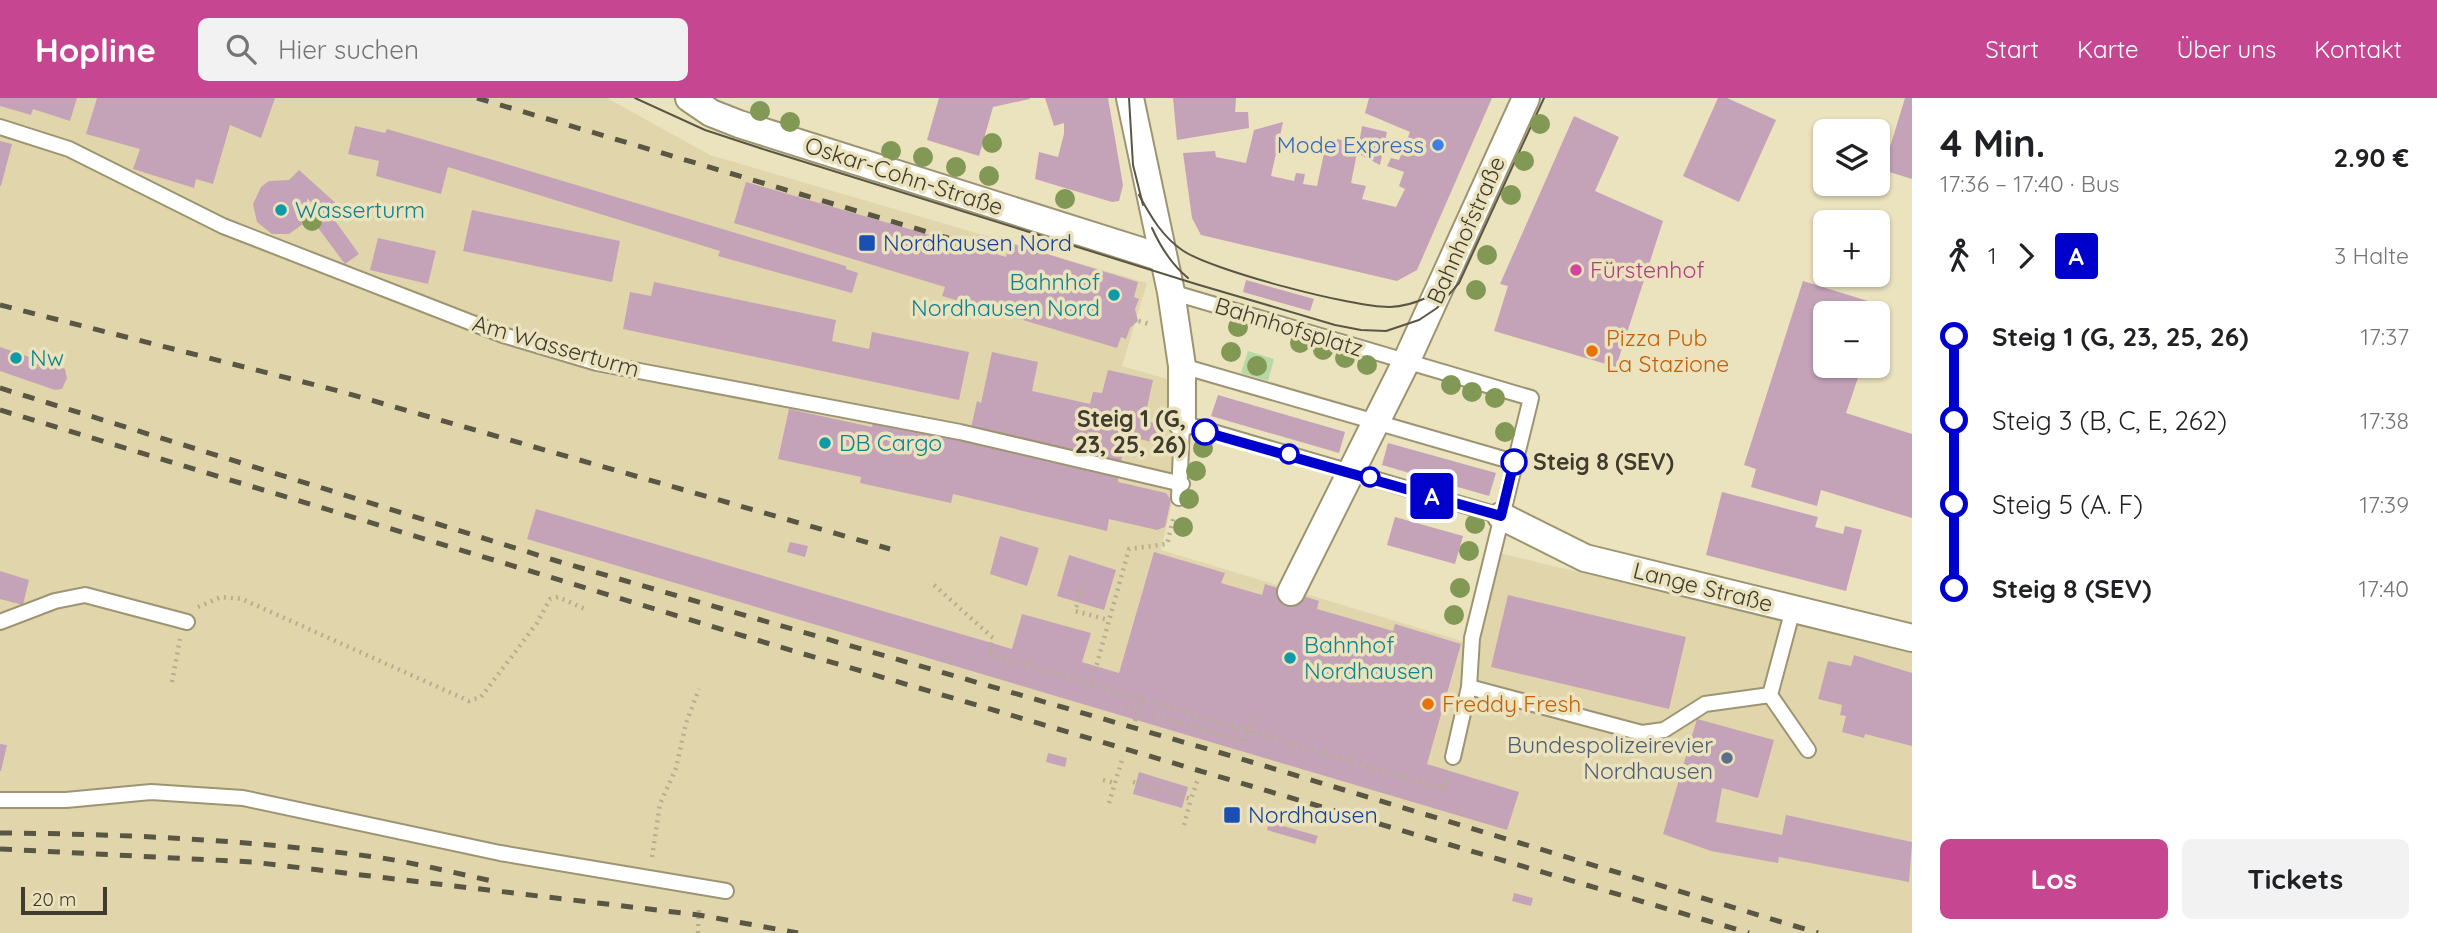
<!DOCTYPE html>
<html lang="de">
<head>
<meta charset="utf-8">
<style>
	:root { --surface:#fff; --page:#f2f2f2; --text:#202124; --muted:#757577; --accent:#c64691 }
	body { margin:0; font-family:Quicksand,sans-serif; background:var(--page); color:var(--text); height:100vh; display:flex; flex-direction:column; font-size:26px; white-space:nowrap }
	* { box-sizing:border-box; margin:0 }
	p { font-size:23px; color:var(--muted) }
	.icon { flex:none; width:38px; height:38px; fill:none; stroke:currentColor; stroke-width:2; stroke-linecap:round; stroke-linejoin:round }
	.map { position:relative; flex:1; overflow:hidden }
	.sheet { display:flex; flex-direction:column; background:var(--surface); width:525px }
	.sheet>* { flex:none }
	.badge { padding:0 14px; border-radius:5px; font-size:24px; line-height:46px }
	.buttons { position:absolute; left:1813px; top:21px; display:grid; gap:14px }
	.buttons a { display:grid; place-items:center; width:77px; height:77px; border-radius:10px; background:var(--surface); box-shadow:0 2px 5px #0004; font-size:35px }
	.scale { position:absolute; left:21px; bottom:18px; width:86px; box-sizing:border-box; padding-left:7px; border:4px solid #3f3b2d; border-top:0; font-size:19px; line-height:24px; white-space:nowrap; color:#3f3b2d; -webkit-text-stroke:5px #ebe2be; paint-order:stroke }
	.map>.badge { position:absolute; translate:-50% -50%; box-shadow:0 0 0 4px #fff }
	.legs { display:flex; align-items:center; gap:10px; height:77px; padding:0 28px; font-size:23px }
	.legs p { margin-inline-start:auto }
	.overview { display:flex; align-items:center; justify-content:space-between; height:119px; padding:0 28px }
	h1 { font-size:38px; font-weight:700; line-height:52px }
	.cta { display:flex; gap:14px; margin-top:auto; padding:14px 28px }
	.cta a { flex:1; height:80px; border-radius:10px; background:var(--accent); color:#fff; font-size:28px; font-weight:700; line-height:80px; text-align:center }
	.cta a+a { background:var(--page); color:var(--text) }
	ul { padding:0 28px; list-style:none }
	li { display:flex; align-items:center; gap:24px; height:84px; font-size:26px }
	li i { display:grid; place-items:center; width:10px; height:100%; margin:0 9px; background:currentColor }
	li i::after { content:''; width:18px; height:18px; margin:-9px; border:5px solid; border-radius:50%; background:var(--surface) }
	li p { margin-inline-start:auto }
	li:first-child i { background:linear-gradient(#0000 50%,currentColor 0) }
	li:last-child i { background:linear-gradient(currentColor 50%,#0000 0) }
	header { display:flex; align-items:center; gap:42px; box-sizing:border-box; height:98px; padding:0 35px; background:var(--accent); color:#fff }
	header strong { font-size:33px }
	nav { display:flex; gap:38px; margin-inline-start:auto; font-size:24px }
	.search { width:490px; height:63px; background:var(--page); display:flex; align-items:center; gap:18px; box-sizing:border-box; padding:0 24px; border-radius:10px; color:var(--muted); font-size:26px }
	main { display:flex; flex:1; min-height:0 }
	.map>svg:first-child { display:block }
</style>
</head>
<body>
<header>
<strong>Hopline</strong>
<div class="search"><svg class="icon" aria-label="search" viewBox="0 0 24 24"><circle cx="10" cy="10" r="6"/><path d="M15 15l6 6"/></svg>Hier suchen</div>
<nav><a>Start</a><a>Karte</a><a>Über uns</a><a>Kontakt</a></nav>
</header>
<main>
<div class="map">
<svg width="1912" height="835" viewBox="0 0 1912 835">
	<rect width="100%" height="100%" fill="#ebe2be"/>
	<path fill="#e1d6ab" d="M0,0H607L710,57L1147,185L1122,268L1174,283L1173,400L1161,452L1475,547L1499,455L1912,553V835H0Z"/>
	<path fill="#b5d9a2" d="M1248,253L1274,261L1268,283L1241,275Z"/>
	<g fill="#c4a3b8">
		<path d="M0,0H77L70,23L33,11L31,17L0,8Z"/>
		<path d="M97,0H275L261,40L230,27L213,86L196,81L194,90L133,71L140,51L86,36Z"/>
		<path d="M939,0H1030V1L993,9L979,58L927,42Z"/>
		<path d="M1045,0H1108L1123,87L1119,103L1112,104L1035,81L1039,54L1058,59L1064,36V25L1054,28Z"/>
		<path d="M1173,0H1236L1235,14H1248L1249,30L1177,42Z"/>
		<path d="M1369,0H1492L1417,172L1397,183L1201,137L1192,120L1183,55L1215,53L1216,59L1246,65L1254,32L1283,24L1271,78L1294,83L1296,75L1305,76L1303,86L1317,88L1326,46L1335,48L1337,41L1359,46L1362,28L1387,34L1380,67L1357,55L1351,85L1366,88L1362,101L1396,109L1405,91L1399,88L1404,74L1387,68L1391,60L1399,62L1410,34L1365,15Z"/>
		<path d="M1718,0H1727L1776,22L1739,104L1683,78Z"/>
		<path d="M1905,0H1912V81L1883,72Z"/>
		<path d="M1574,18L1619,39L1595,93L1663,123L1616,269L1494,233L1508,188L1500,186Z"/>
		<path d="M355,28L385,35L387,31L453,50L846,168V171L858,175L852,195L718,158L720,153L448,69L441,96L376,78L379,63L348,56Z"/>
		<path d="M0,43L12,46L1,88H0Z"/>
		<path d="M299,72L340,109L331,117L359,156L345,166L316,127L326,120L307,100V118L303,126L289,136H272L257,124L253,106L261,89L269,83L289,82Z"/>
		<path d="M746,84L1006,159L1011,145L1138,184L1134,199L1139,201L1135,211L1138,223L1130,230L1126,241L1121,239L1117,250L942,198L945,189L734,125Z"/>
		<path d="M472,112L620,143L612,184L463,153Z"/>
		<path d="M378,140L436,153L428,186L370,172Z"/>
		<path d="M1246,182L1314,201L1310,213L1243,194Z"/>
		<path d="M1803,183L1881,207L1878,215H1825V268H1862L1846,315L1912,336V420L1821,392L1817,408L1751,389L1756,371L1744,367Z"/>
		<path d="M654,184L836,222L832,243L869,251L872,234L969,254L959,302L623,231L630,194L651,198Z"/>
		<path d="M0,249L65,271L67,280L62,291L55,292L0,273Z"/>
		<path d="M992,254L1038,264L1032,293L1090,306L1093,294L1102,295L1108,272L1153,282L1144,323L1155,325L1157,318L1168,320L1161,346L1126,338L1121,364L971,330L977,303L981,305Z"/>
		<path d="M1218,297L1345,334L1339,355L1211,318Z"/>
		<path d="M789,311L872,329L873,323L1118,378V384L1166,395L1171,402L1165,429L1157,432L1109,421L1107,433L953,396L951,405L860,385L861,379L778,361Z"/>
		<path d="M1388,345L1496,375L1489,398L1382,367Z"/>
		<path d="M1722,394L1818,419L1815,429L1843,436L1845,428L1862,432L1846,493L1706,457Z"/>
		<path d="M536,411L1012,551L1022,516L1091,535L1082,564L1119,575L1154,454L1225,475L1221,485L1262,497L1265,486L1319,503L1317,511L1393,533L1395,526L1461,546L1427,666L1519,694L1507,732L527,441Z"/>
		<path d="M1395,419L1463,438L1455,466L1387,447Z"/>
		<path d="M1000,438L1039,450L1027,488L990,476Z"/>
		<path d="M790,444L808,448L805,459L787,454Z"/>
		<path d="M1069,457L1116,472L1104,512L1057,498Z"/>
		<path d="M0,473L29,482L23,507L0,501Z"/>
		<path d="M1508,497L1686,539L1669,611L1491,569Z"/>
		<path d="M1854,557L1912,575V648L1865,636L1864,640L1842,634L1846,618L1840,617L1842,607L1818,601L1828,563L1851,568Z"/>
		<path d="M1697,621L1774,642L1758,700L1722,690L1716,724L1782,737L1786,717L1912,744L1909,784L1779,759L1778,765L1711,753L1663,736Z"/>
		<path d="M0,646L7,647L1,673H0Z"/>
		<path d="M1048,655L1067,660L1065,669L1046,664Z"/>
		<path d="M1139,674L1188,689L1182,710L1133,696Z"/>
		<path d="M1269,724L1318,738L1315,746L1267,732Z"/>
		<path d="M1514,795L1533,800L1531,808L1512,803Z"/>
	</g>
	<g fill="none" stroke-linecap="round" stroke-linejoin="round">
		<g stroke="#9d9472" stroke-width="18">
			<g id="lane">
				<path d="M0,29L69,51L223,128L503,237L597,265L960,334L1182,386"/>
				<path d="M1171,194L1531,300L1472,540L1469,589L1453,659"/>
				<path d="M1182,268L1514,364"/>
				<path d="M1179,400L1182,325L1501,418"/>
				<path d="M0,524L55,503L85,497L187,524"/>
				<path d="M1469,589L1642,635L1664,632L1705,606L1770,597L1793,511"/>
				<path d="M1770,597L1808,652"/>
				<path d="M0,702H66L151,694L243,700L500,755L726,793"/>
			</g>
		</g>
		<g stroke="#9d9472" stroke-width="30">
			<g id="street">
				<path d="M689,0L711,15L739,26L1163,160"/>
				<path d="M1130,0L1171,194L1182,268V325"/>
				<path d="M1501,418L1585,460L1912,540"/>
				<path d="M1291,494L1406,264L1526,0"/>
			</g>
		</g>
		<g stroke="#b5ae91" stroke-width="4.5" stroke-dasharray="2 5" stroke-linecap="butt">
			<path d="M995,156L1001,137"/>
			<path d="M1008,183L1011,184"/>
			<path d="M1132,221L1149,226"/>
			<path d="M934,487L993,540L988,556L1445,691L1448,677"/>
			<path d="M1083,487L1075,513L1109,522"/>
			<path d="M198,509L221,499L242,501L469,603L481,599L537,525L550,501L558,499L585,511"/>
			<path d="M172,584L180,541"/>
			<path d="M1091,587L1129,451L1167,446L1174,418"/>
			<path d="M1125,609L1138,612"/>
			<path d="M1153,617L1245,644L1254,615"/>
			<path d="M1135,623L1141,602"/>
			<path d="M1103,682L1115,685"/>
			<path d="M1133,684L1191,701L1198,681"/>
			<path d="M1109,705L1123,658"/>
			<path d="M1184,727L1191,701"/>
			<path d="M652,759L660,706L676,670L686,625L699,591"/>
			<path d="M698,835L699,808"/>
		</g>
		<use href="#lane" stroke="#fff" stroke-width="14"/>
		<use href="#street" stroke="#fff" stroke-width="26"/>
		<g stroke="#5a5644" stroke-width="2">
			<path d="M635,0L705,32L766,52L1196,186L1335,227L1361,232L1386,233L1419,222L1437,210L1459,185L1544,0"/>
			<path d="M1129,0L1133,67L1143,107"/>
			<path d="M1139,97C1151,119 1162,138 1182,152C1210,172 1355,210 1390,209C1413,208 1442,196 1456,177"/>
			<path d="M1152,130C1161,150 1171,166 1188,180"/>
		</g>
		<g stroke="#5a5644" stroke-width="5" stroke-dasharray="12 12" stroke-linecap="butt">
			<path d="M477,0L958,143"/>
			<path d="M0,207L339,293L890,451"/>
			<path d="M0,290L557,463L1235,659L1818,835"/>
			<path d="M0,312L780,549L1749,835"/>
			<path d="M0,735C128,736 255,742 382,760C420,766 459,776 497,784"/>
			<path d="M0,751L252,764L699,817L798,835"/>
		</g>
	</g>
	<g fill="#829956">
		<circle cx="760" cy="13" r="10"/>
		<circle cx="790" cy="24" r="10"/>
		<circle cx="1540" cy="26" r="10"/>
		<circle cx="992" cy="45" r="10"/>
		<circle cx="891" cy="53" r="10"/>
		<circle cx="923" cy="59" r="10"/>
		<circle cx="1524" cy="63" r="10"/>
		<circle cx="956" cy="69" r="10"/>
		<circle cx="989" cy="78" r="10"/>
		<circle cx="1511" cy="97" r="10"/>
		<circle cx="1065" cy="101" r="10"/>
		<circle cx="312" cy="123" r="10"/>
		<circle cx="1487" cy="157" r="10"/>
		<circle cx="1476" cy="192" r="10"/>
		<circle cx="1238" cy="229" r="10"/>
		<circle cx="1300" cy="245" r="10"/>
		<circle cx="1323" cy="252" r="10"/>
		<circle cx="1231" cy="254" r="10"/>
		<circle cx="1345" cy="260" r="10"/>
		<circle cx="1367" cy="267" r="10"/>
		<circle cx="1257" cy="268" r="10"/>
		<circle cx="1451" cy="287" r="10"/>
		<circle cx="1472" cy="294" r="10"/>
		<circle cx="1495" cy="300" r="10"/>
		<circle cx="1505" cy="334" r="10"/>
		<circle cx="1203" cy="350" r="10"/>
		<circle cx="1196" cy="373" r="10"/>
		<circle cx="1189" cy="401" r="10"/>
		<circle cx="1475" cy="426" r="10"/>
		<circle cx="1183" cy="429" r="10"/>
		<circle cx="1469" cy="453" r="10"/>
		<circle cx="1460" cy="490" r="10"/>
		<circle cx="1454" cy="517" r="10"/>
	</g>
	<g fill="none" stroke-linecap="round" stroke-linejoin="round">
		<g stroke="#fff" stroke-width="16">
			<path id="line-1" d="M1205,334L1501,418L1514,364"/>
		</g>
		<use href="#line-1" stroke="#0000cd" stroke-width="10"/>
	</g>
	<circle fill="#3f7fe0" stroke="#ebe2be" stroke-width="2.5" cx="1438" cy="47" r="7"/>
	<g fill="#0f9aa8" stroke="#ebe2be" stroke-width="2.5">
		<circle cx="281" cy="112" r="7"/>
		<circle cx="1114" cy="197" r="7"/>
		<circle cx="16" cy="260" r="7"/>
		<circle cx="825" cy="345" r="7"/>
		<circle cx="1290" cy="560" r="7"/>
	</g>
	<g fill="#1a4fb4" stroke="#ebe2be" stroke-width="2.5">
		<rect x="858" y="136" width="18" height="18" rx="3.5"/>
		<rect x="1223" y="708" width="18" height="18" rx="3.5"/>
	</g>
	<circle fill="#d1479c" stroke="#ebe2be" stroke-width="2.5" cx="1576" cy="172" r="7"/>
	<g fill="#e8710a" stroke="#ebe2be" stroke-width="2.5">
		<circle cx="1592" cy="253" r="7"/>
		<circle cx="1428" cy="606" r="7"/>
	</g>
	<g fill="#fff" stroke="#0000cd" stroke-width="3.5">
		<circle cx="1205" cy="334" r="12"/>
		<circle cx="1289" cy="356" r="9"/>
		<circle cx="1514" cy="364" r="12"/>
		<circle cx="1370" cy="379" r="9"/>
	</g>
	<circle fill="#5c6f8a" stroke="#ebe2be" stroke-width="2.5" cx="1727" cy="660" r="7"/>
	<g text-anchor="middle" stroke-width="7" stroke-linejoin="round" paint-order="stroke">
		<g font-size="23" fill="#366cbe" stroke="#ebe2be" text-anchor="end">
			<text x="1424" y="55">Mode Express</text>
		</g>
		<g font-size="23" fill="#3f3b2d" stroke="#ebe2be">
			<text transform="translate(904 78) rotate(18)" y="8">Oskar-Cohn-Straße</text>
			<text transform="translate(1466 132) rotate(-66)" y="8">Bahnhofstraße</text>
			<text transform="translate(1289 229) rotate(17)" y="8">Bahnhofsplatz</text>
			<text transform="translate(556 248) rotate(16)" y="8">Am Wasserturm</text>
			<text transform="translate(1703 489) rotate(14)" y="8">Lange Straße</text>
		</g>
		<g font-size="23" fill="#0d838f" stroke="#ebe2be" text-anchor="start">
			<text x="295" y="120">Wasserturm</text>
			<text x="1100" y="192" text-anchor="end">Bahnhof<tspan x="1100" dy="26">Nordhausen Nord</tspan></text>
			<text x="30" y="268">Nw</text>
			<text x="839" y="353">DB Cargo</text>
			<text x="1304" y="555">Bahnhof<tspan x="1304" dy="26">Nordhausen</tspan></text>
		</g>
		<g font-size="23" fill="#164399" stroke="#ebe2be" text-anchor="start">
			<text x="883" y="153">Nordhausen Nord</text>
			<text x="1248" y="725">Nordhausen</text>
		</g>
		<g font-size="23" fill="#b23c85" stroke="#ebe2be" text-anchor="start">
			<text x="1590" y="180">Fürstenhof</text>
		</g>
		<g font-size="23" fill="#c56008" stroke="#ebe2be" text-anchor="start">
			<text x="1606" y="248">Pizza Pub<tspan x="1606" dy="26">La Stazione</tspan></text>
			<text x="1442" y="614">Freddy Fresh</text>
		</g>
		<g font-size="23" font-weight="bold" fill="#3f3b2d" stroke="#ebe2be" text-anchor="end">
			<text x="1186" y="329">Steig 1 (G,<tspan x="1186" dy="26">23, 25, 26)</tspan></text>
			<text x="1533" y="372" text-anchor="start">Steig 8 (SEV)</text>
		</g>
		<g font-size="23" fill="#4e5e75" stroke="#ebe2be" text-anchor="end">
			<text x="1713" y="655">Bundespolizeirevier<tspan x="1713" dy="26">Nordhausen</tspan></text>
		</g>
	</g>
</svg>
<div class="buttons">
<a><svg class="icon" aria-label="layers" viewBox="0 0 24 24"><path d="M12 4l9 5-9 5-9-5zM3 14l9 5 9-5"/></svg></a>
<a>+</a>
<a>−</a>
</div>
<div class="scale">20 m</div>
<b class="badge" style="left:1432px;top:398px;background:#0000cd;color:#fff">A</b>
</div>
<section class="sheet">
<div class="overview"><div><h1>4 Min.</h1><p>17:36 – 17:40 · Bus</p></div><b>2.90 €</b></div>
<div class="legs"><svg class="icon" aria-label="walk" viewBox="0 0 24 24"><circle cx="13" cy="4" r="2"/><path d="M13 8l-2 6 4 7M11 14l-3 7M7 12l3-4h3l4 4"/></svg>1<svg class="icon" aria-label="forward" viewBox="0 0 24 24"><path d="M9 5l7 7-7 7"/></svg><b class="badge" style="background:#0000cd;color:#fff">A</b><p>3 Halte</p></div>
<ul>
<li><i style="color:#0000cd"></i><b>Steig 1 (G, 23, 25, 26)</b><p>17:37</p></li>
<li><i style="color:#0000cd"></i><span>Steig 3 (B, C, E, 262)</span><p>17:38</p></li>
<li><i style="color:#0000cd"></i><span>Steig 5 (A. F)</span><p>17:39</p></li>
<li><i style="color:#0000cd"></i><b>Steig 8 (SEV)</b><p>17:40</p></li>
</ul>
<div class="cta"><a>Los</a><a>Tickets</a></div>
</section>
</main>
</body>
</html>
